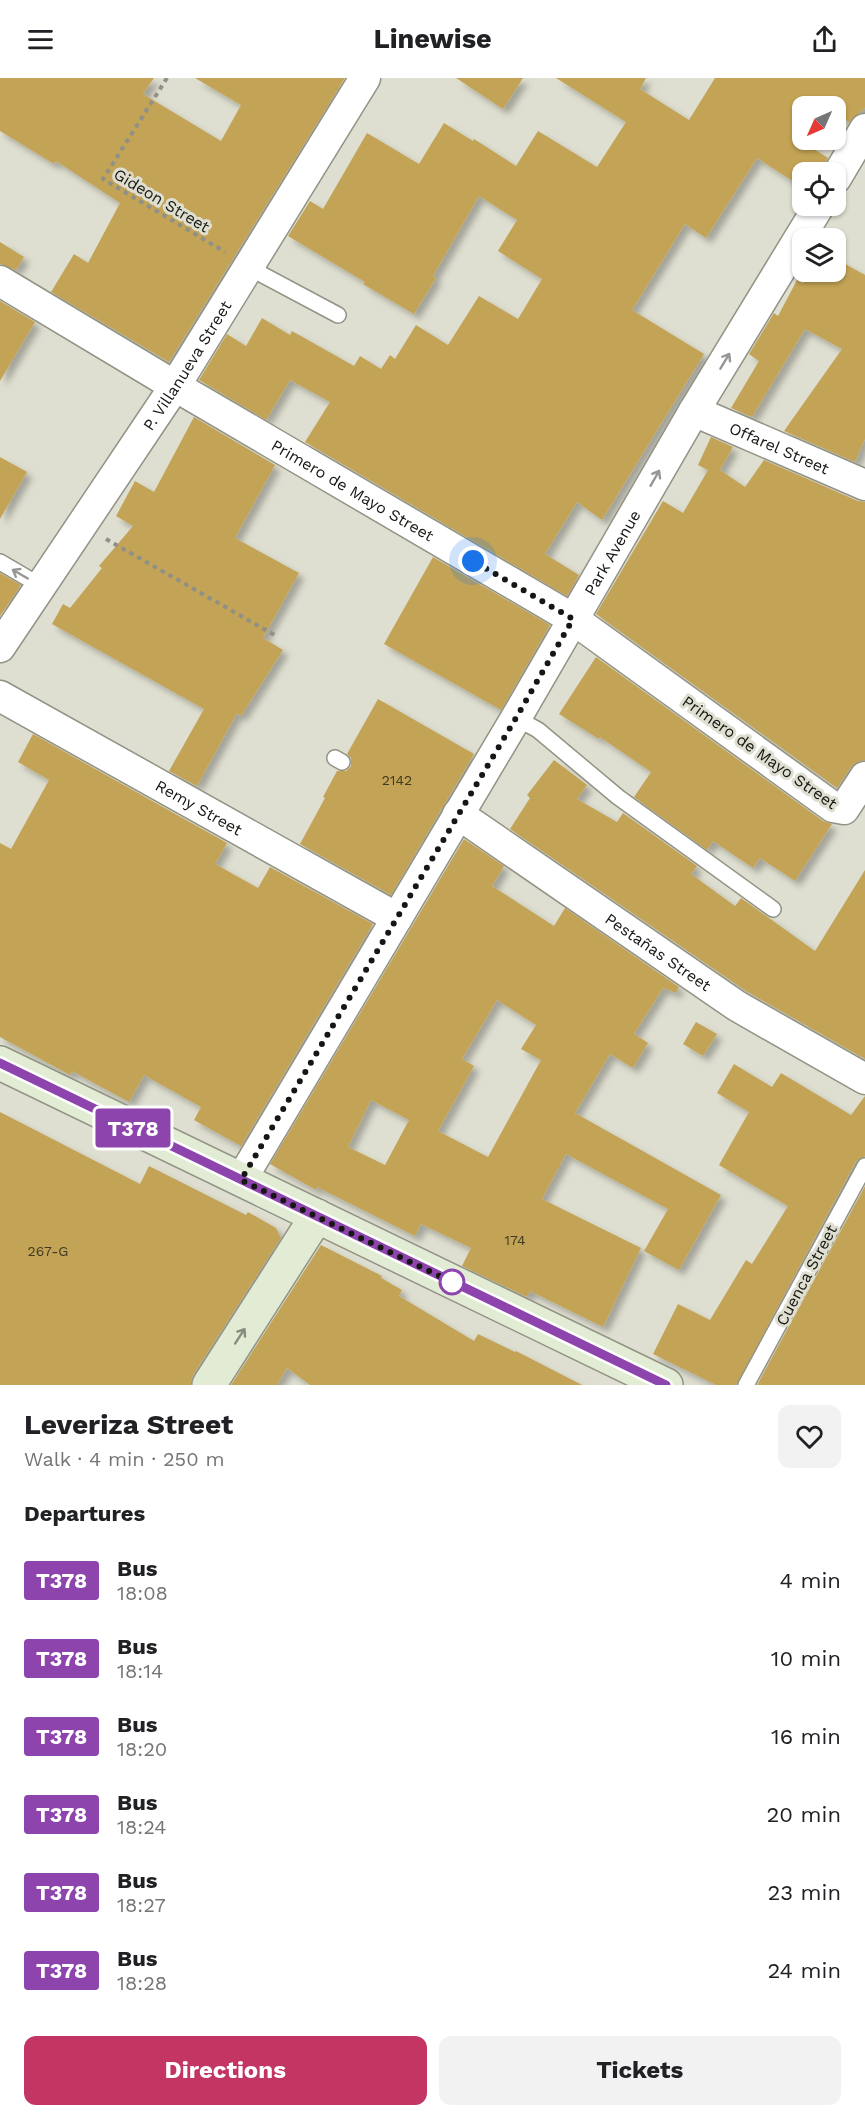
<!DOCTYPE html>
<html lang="en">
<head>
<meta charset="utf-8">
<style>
	:root { --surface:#fff; --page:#f2f2f2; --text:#202124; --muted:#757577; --accent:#c33562 }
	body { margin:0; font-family:"Work Sans",sans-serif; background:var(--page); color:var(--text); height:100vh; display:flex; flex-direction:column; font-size:22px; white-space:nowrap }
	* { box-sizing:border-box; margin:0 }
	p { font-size:20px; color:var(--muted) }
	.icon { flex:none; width:33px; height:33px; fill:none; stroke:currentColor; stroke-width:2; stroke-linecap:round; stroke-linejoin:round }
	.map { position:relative; height:1307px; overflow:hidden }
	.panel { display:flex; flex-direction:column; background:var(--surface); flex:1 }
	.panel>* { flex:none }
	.badge { padding:0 12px; border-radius:4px; font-size:21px; line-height:39px }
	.needle { width:39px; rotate:225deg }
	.tools { position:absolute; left:792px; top:18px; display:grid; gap:12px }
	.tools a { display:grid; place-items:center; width:54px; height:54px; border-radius:12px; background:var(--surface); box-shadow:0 2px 4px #0004; font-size:30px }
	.you { position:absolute; width:30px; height:30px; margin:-15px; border:4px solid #fff; border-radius:50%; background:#1a73e8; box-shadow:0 0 0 9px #1a73e833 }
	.map>.badge { position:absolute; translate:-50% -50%; box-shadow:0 0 0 3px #fff }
	h2 { padding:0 24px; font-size:22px; line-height:54px }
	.round { display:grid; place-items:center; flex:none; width:63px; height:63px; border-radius:12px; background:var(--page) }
	.headline { display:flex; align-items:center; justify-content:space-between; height:102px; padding:0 24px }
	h1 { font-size:28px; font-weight:700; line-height:45px }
	.cta { display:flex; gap:12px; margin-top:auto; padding:12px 24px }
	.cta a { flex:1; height:69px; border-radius:12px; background:var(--accent); color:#fff; font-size:24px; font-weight:700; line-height:69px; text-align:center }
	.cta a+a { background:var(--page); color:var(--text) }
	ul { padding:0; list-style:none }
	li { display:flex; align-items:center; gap:18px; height:78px; padding:0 24px }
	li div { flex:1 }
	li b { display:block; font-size:22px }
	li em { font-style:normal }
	li .badge { min-width:66px; font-weight:700; text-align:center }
	header { display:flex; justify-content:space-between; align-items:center; height:78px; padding:0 24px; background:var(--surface); font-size:27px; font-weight:700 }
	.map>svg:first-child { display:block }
</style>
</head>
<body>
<header><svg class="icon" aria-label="menu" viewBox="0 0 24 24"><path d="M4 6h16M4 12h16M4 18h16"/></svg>Linewise<svg class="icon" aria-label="share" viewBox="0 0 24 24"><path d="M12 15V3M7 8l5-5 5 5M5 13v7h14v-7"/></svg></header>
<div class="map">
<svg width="865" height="1307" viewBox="0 0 865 1307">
	<defs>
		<filter id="shadow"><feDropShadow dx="5.5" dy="5.5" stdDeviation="3" flood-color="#0004"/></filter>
	</defs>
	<rect width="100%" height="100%" fill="#dfdfd1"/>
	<g fill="#c3a355" fill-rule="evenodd" filter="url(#shadow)">
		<path d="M0,0H154L143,16L221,63L241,27L195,0H345L169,284L51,214L74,176L88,185L120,125L56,83L54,86L0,53Z"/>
		<path d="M456,0H523L503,31Z"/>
		<path d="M556,0H646L640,11L689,42L715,0H865V30L849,44L836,36V28H824L817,24L814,28H802V46L795,59L828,80L820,94H802V109L757,80L706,160L685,146L632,232L704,276L602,442L577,424L545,476L579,497L567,518L305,364L330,324L290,302L266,342L199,302L227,256L246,268L262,240L290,257L292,253L354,288L360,278L381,291L390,277L395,281L416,247L448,267L479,218L518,241L542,201L498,173L517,142L479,118L433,198L436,200L414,236L363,206L365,204L288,158L310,123L323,131L367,55L419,86L444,45L473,63L474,61L516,88L538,53L597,89L626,44Z"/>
		<path d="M0,164L24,179L16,192L0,186Z"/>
		<path d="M836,181L865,197V361L855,384L784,353L842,271L805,251L752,339L731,330L759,283L749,276L774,235L778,238L797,202L803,205L809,194H836Z"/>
		<path d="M0,223L35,244L0,303Z"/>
		<path d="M194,339L275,387L235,460L299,495L263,560L283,572L241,638L237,635L197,708L169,693L204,631L52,546L63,526L70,530L102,490L99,488L133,448L116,438L135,403L154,414Z"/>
		<path d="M711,359L733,369L720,392L745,409L764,382L858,423L865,424V682L857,684L851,689L837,710L596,536L663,423L683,435L708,392L698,387Z"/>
		<path d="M0,379L27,394L0,441Z"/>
		<path d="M433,479L550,547L501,632L384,566Z"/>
		<path d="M0,495L21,507L0,538Z"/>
		<path d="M596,579L823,743L832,746L795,803L760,780L753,790L713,763L707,772L634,719L651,694L600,659L599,661L559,636Z"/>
		<path d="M378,621L474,676L391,817L300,766L325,720L323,719L337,693H346L351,688V680L347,676Z"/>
		<path d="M33,656L227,765L215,786L258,810L270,789L373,846L241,1068L194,1042L201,1029L144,997L129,1024L72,993L70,997L0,959V765L11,771L49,702L18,684Z"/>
		<path d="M554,682L587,707L577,721L617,744L623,735L697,788L691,796L735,828L741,820L815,873L865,792V981L746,913L510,751L530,720L527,717Z"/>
		<path d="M464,761L504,788L492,808L554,848L565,830L679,909L676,915L663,910L634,956L648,965L633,990L610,976L575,1035L721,1117L679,1192L644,1173L668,1131L566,1076L542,1121L641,1170L603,1249L530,1213L527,1219L462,1188L471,1170L421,1146L415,1158L317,1109L316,1112L270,1086ZM497,922L536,947L521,971L541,982L488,1079L438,1053L474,988L462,981ZM371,1022L409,1042L385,1087L348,1069Z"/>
		<path d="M696,944L717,956L703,978L683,966Z"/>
		<path d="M734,986L772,1009L781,995L851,1037L865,1018V1078L856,1083L736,1307H716L653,1276L678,1226L710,1242L746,1182L752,1186L788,1128L719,1087L749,1034L717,1015Z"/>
		<path d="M0,1034L140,1106L149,1088L246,1137L248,1134L276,1150L281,1160L193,1297L190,1307H0Z"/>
		<path d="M865,1108V1307H757Z"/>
		<path d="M321,1167L382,1198L381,1200L402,1212L399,1218L474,1263L478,1256L515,1274L516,1273L582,1307H310L287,1290L277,1307H231Z"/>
	</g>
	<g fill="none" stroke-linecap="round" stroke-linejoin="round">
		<g stroke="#929285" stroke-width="18">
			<g id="lane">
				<path d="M248,189L338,237"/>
				<path d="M0,484L41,508"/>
				<path d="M516,640L538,652L618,719L773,831"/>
				<path d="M335,680L342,684"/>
				<path d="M746,1307L865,1088"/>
			</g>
		</g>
		<g stroke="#929285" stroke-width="33">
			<g id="street">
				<path d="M836,100L865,51"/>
				<path id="s1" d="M0,203L175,308L573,541L833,729L844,731L865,699"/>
				<path id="s2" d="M694,333L865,407"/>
				<path id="s3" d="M0,569L175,308L365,0"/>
				<path id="s4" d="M0,618L397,840"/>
				<path id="s5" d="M458,736L737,928L865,1001"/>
				<path id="s6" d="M241,1102L516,640L694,333L819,128"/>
			</g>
		</g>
		<g stroke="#929285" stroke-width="36">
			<g id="secondary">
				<path d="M0,985L666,1307"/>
				<path d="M209,1307L317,1138"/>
			</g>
		</g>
		<g stroke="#909086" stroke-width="4" stroke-dasharray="4.5 4.5" stroke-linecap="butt">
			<path d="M167,0L103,101L225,174"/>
			<path d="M106,461L278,559"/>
		</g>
		<use href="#lane" stroke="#fff" stroke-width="15"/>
		<use href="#street" stroke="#fff" stroke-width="30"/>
		<use href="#secondary" stroke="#e2ecd4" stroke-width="33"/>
	</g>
	<defs><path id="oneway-shaft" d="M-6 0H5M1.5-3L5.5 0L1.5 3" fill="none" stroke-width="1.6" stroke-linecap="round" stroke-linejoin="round" transform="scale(1.5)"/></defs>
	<g stroke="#969694">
		<use href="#oneway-shaft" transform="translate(725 283) rotate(-59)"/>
		<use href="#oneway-shaft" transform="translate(655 400) rotate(-60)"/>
		<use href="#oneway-shaft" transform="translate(20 496) rotate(-150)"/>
	</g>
	<use stroke="#868c7d" href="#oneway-shaft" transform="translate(240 1258) rotate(-57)"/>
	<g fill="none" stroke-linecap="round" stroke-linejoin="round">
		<g stroke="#fff" stroke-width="14">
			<path id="line" d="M0,985L666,1307"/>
		</g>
		<use href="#line" stroke="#8e44ad" stroke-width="9"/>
		<path stroke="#161612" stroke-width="6" stroke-dasharray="0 10.8" d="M452,1204L460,1208L241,1102L516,640L573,541L473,483"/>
	</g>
	<circle fill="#fff" stroke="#8e44ad" stroke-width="3" cx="452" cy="1204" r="12"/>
	<g text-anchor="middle" stroke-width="6" stroke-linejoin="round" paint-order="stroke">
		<g font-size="14" fill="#413923">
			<text x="397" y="707">2142</text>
			<text x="515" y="1167">174</text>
			<text x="48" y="1178">267-G</text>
		</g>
		<g font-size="16" fill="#161612" stroke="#dfdfd1">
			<text transform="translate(162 122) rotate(31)" y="6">Gideon Street</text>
			<text dy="6" stroke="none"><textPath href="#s3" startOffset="338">P. Villanueva Street</textPath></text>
			<text dy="6" stroke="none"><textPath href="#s2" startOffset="93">Offarel Street</textPath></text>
			<text dy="6" stroke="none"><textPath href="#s1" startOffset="410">Primero de Mayo Street</textPath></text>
			<text dy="6" stroke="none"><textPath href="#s6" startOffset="729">Park Avenue</textPath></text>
			<text transform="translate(760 674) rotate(35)" y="6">Primero de Mayo Street</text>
			<text dy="6" stroke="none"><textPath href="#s4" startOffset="228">Remy Street</textPath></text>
			<text dy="6" stroke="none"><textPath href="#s5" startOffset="243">Pestañas Street</textPath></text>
			<text transform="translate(806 1197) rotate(-62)" y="6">Cuenca Street</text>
		</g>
	</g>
</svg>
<div class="tools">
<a><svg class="needle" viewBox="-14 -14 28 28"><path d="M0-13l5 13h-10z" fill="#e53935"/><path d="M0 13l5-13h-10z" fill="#757577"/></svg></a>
<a><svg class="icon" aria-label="locate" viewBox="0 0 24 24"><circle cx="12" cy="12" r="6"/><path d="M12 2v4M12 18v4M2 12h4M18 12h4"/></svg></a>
<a><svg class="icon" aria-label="layers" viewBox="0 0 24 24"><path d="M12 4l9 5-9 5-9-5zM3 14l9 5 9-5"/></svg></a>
</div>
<div class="you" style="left:473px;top:483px"></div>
<b class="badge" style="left:133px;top:1050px;background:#8e44ad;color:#fff">T378</b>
</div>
<section class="panel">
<div class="headline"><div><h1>Leveriza Street</h1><p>Walk · 4 min · 250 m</p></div><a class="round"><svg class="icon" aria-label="heart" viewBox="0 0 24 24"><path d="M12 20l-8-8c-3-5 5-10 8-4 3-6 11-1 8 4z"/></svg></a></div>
<h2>Departures</h2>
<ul>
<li><span class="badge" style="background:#8e44ad;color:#fff">T378</span><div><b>Bus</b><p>18:08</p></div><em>4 min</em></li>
<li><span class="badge" style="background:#8e44ad;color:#fff">T378</span><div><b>Bus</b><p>18:14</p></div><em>10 min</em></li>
<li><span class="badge" style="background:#8e44ad;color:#fff">T378</span><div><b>Bus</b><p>18:20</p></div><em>16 min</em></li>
<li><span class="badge" style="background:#8e44ad;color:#fff">T378</span><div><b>Bus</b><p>18:24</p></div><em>20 min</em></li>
<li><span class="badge" style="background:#8e44ad;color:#fff">T378</span><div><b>Bus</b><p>18:27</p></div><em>23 min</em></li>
<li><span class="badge" style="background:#8e44ad;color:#fff">T378</span><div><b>Bus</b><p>18:28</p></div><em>24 min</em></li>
</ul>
<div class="cta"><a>Directions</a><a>Tickets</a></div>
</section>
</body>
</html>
